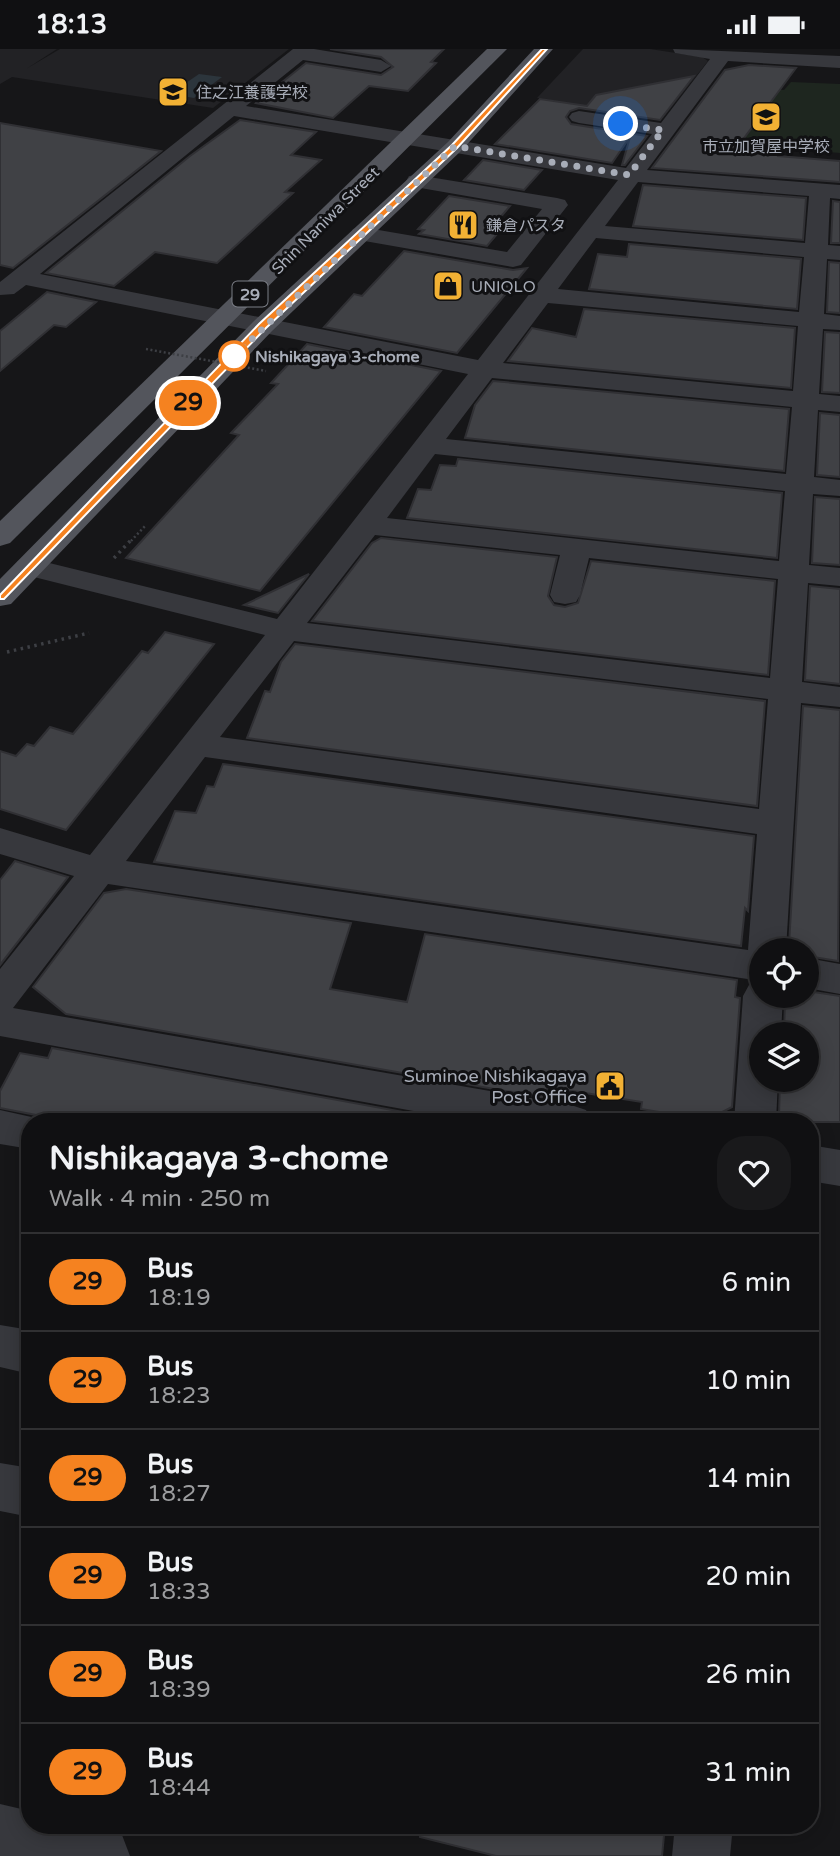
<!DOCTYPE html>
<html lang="en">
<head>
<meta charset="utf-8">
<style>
	:root { --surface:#101012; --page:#19191b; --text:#f1f3f6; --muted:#9c9d9f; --line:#303032 }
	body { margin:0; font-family:"Varela Round","Noto Sans JP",sans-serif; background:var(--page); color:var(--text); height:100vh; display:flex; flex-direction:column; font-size:26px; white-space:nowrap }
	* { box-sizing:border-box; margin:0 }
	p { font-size:23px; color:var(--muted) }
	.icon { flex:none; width:38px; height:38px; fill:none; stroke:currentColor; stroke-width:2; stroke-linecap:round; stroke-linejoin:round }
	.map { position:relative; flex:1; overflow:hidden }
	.details { position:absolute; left:21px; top:1064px; width:798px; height:721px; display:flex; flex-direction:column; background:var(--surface); border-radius:28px; box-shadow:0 4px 18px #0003,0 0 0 2px var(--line) }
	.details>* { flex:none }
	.badge { padding:0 14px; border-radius:23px; font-size:24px; line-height:46px }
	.tools { position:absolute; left:749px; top:889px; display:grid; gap:14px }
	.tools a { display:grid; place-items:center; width:70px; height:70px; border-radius:50%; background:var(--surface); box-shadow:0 4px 18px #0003,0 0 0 2px var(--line); font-size:35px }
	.you { position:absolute; width:35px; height:35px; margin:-18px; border:5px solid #fff; border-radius:50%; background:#1a73e8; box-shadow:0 0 0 10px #1a73e833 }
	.map>.badge { position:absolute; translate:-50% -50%; box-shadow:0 0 0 4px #fff }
	.round { display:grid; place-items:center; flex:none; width:74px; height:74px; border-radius:28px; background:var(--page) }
	.summary { display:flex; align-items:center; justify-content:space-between; height:119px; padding:0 28px }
	h1 { font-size:33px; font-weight:700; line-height:52px }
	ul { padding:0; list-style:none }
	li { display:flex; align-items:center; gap:21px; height:98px; padding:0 28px; border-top:2px solid var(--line) }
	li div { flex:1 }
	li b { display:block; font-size:26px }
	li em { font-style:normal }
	li .badge { min-width:77px; font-weight:700; text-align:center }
	.status { display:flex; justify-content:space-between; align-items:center; height:49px; padding:0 35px; background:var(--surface); direction:ltr }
	.status svg { height:19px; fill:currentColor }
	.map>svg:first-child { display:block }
</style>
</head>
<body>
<div class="status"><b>18:13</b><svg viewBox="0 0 49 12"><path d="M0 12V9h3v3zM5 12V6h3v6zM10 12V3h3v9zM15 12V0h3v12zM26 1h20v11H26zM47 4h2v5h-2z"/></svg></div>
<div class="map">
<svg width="840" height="1807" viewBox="0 0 840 1807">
	<rect width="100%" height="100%" fill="#161618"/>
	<g fill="#222225">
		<path d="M0,0H57L26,20L60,0H289L213,59L12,28L0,35Z"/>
		<path d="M583,0H650L702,8L708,12L663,69L537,49Z"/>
	</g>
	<path fill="#1e261f" d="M791,33L840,35V104L737,95L772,40L784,41Z"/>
	<path fill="#2c353c" d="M199,25L222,28L194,49L170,45Z"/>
	<g fill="#404145" stroke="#303034" stroke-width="2">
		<path d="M330,0H444L431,13L436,14L408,42L369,37L333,69L256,54L306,14L381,26L393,18L381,8Z"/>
		<path d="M749,16L796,19L739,96L779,99L778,107L840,112V133L652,119L725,21Z"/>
		<path d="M694,27L660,71L579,59L570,62L566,68L571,75L647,87L625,116H622L630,88L612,114L495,95L540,50L587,57L596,46Z"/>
		<path d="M240,71L316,83L291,106L321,111L285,143L293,144L217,214L155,203L114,237L46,224L190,107Z"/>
		<path d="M0,74L161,102L13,219L0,216Z"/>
		<path d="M483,111L542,121L524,141L464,131Z"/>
		<path d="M643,136L806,149L803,191L633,177Z"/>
		<path d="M449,147L510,157L499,170L508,172L487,197L419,185L424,181L418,180Z"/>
		<path d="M833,152L840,153V194H831Z"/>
		<path d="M629,195L801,210L797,260L589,240L598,205L627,208Z"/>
		<path d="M404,202L513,221L527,219L457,304L324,278L354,245L362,247Z"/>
		<path d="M829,213L840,214V264L827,263Z"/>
		<path d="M47,243L96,253L66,278L54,276L0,322V282Z"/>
		<path d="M584,260L795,279L791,339L508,312L532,279L576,288Z"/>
		<path d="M825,283L840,284V344L822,343Z"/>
		<path d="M307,295L441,322L260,542L126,509L239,386L231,384L278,335L271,334Z"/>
		<path d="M493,332L789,360L784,422L465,389L475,356Z"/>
		<path d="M820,364L840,366V428L817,426Z"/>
		<path d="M458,410L782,444L777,509L407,469L418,440L431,441L440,416L456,417Z"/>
		<path d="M815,448L840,450V516L812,514Z"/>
		<path d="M381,489L557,508L548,547L554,556L565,558L578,554L591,512L775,532L768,626L312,572L372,494Z"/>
		<path d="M309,525L278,564L244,556Z"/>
		<path d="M810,537L840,540V635L805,631Z"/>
		<path d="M165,583L214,595L66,781L0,760V702L16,707L27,695L34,697L50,678L73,685L142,602L148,604Z"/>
		<path d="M295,595L765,652L757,757L247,689L265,642L270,643L281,613Z"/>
		<path d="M803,657L840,661L838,912L807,907V901H796L789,896Z"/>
		<path d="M223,715L754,787L748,862L745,859L741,897L154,813L175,762L196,764L207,737L214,738Z"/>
		<path d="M15,812L68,828L0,916V831Z"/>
		<path d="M126,840L351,874L330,940L407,953L425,885L737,931L735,948L740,949L732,1058L707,1071L641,1060L642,1053L547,1038L546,1049L66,965L33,938L104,844Z"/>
		<path d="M807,942L840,947V1073H785L779,1067L780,1031H807V985H784L785,951L792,947H807Z"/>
		<path d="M52,999L458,1073H48L46,1068L0,1059V1042L20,1004L48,1009Z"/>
		<path d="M421,1776H665L662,1807H496L420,1788Z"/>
	</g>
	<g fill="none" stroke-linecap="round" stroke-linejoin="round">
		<path stroke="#3d3f44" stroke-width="2.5" stroke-dasharray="2 2.5" stroke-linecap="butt" d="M131,492L146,476"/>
		<g stroke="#3d3f44" stroke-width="3.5" stroke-dasharray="2.5 4.5" stroke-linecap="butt">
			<path d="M114,509L132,490"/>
			<path d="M7,603L89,584"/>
		</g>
		<g fill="#37383d" fill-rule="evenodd">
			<path d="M293,0H314L381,11L391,17L381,23L303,11L246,57L626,119L652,85L579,74L572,72L569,68L572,64L579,62L661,74L710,10L675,4L673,0L840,7V19L728,12L647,121L840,136V150L830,149L828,196L840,197V211L827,210L824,265L840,267V281L823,280L819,345L840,347V363L818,361L814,428L840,431V447L813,445L809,516L840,519V537L808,534L802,633L840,638V658L801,654L786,901H761V932L108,835L13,959L571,1056L586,1061L592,1073H474L0,987V920L74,827L0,805V779L90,806L265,586L18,524L14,518L18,512L29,509L277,570L468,325L26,236L14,245L0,246V233ZM234,67L618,131L478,311L40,225ZM638,133L809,147L805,194L605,177ZM596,189L804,208L799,263L558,240ZM548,254L798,277L793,342L503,314ZM492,329L792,358L786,425L446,390ZM435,405L785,442L779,512L387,469ZM375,486L560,506L550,546L554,553L565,555L576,553L580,546L589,509L778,530L770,629L307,574ZM294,592L768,650L759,760L220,688ZM205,708L757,785L748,901L126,812Z"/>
			<path d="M417,126L557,149L565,151L568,156L521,216L513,218L353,190L350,185L353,180L361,178L507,203L542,160L409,137L406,132L409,127Z"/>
			<path d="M807,909L840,915V945L807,939Z"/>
			<path d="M761,933V947H783L781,985H761V1031H778L776,1073H734L743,947L749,936Z"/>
			<path d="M0,1061L45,1071L46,1073H30V1100L0,1095Z"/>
			<path d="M810,1096L840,1101V1137L810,1132Z"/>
			<path d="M0,1276L30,1281V1325L0,1318Z"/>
			<path d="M0,1414L30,1419V1468L0,1462Z"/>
			<path d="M0,1755L30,1762V1776H94L122,1786L130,1807H0Z"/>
			<path d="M675,1776H733L730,1807H672Z"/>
		</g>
		<g fill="#53555c" fill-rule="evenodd">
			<path d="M487,0H507L10,494L0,497V472Z"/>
			<path d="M534,0H553L462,101L272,282L11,555L0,557V530L254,272L448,93Z"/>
		</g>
		<path stroke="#3d3f44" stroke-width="2.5" stroke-dasharray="2 2.5" stroke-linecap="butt" d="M146,300L266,322"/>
	</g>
	<path fill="#f58220" stroke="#fff" stroke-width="2" d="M542,0H547L457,99L266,279L4,550H0V546L259,275L452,96Z"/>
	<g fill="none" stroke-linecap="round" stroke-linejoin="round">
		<path stroke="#a8adb8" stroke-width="7" stroke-dasharray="0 12.6" d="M234,307L455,97L629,126L663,81L621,75"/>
	</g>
	<defs>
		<g id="school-square" transform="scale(1.575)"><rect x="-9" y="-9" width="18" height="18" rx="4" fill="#f2b134" stroke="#111113"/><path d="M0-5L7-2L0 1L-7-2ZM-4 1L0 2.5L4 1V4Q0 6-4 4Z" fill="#111"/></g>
		<g id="restaurant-square" transform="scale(1.575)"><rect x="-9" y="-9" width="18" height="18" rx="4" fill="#f2b134" stroke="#111113"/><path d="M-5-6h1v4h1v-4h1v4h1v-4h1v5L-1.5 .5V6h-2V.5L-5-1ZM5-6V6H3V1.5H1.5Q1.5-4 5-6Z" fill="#111"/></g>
		<g id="shop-square" transform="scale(1.575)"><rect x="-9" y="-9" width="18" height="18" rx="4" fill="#f2b134" stroke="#111113"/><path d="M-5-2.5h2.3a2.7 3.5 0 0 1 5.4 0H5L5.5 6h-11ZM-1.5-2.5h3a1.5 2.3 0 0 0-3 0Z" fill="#111"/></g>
		<g id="civic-square" transform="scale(1.575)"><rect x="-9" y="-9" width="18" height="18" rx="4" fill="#f2b134" stroke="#111113"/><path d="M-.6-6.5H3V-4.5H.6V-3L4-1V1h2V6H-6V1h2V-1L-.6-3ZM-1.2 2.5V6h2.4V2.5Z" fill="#111"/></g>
	</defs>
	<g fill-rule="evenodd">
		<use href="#school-square" x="173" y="43"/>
		<use href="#school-square" x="766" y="68"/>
		<use href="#restaurant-square" x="463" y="176"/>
		<use href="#shop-square" x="448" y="237"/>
		<use href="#civic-square" x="610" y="1037"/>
	</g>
	<circle fill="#fff" stroke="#f58220" stroke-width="3.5" cx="234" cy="307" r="14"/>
	<g text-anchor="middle" stroke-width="6" stroke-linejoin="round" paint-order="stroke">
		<g font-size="16" fill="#a8adb8" stroke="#111113" text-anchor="start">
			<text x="196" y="49">住之江養護学校</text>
			<text x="766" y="103" text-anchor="middle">市立加賀屋中学校</text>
			<text x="486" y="182">鎌倉パスタ</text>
			<text x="471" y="243">UNIQLO</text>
		</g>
		<g font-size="16" fill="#a8adb8" stroke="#111113">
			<text transform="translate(325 171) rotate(-45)" y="6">Shin Naniwa Street</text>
		</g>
		<rect fill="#111113" stroke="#7b7e86" stroke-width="2" x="232.5" y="232.5" width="35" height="25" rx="5"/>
		<g font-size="16" font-weight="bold" fill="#a8adb8">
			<text x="250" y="251">29</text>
		</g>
		<g font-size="16" font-weight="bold" fill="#a8adb8" stroke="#111113" text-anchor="start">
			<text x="255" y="313">Nishikagaya 3-chome</text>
		</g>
		<g font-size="18" fill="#a8adb8" stroke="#111113" text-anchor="end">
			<text x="587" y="1033">Suminoe Nishikagaya<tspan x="587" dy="21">Post Office</tspan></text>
		</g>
	</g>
</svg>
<div class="tools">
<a><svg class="icon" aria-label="locate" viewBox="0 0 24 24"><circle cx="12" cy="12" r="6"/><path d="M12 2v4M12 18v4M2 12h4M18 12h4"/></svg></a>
<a><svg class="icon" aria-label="layers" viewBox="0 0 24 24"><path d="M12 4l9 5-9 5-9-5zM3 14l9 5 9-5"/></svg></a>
</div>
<div class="you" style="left:621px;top:75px"></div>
<b class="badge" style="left:188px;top:354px;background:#f58220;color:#111">29</b>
<section class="details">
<div class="summary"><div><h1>Nishikagaya 3-chome</h1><p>Walk · 4 min · 250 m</p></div><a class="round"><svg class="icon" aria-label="heart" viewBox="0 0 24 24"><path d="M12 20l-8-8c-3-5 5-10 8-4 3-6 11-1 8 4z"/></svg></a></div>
<ul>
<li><span class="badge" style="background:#f58220;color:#111">29</span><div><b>Bus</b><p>18:19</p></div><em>6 min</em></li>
<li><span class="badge" style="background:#f58220;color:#111">29</span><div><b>Bus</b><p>18:23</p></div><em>10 min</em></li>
<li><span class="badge" style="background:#f58220;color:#111">29</span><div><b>Bus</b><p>18:27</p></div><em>14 min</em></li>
<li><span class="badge" style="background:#f58220;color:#111">29</span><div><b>Bus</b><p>18:33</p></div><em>20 min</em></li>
<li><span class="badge" style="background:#f58220;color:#111">29</span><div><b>Bus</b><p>18:39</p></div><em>26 min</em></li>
<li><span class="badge" style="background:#f58220;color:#111">29</span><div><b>Bus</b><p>18:44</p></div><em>31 min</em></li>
</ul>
</section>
</div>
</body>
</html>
